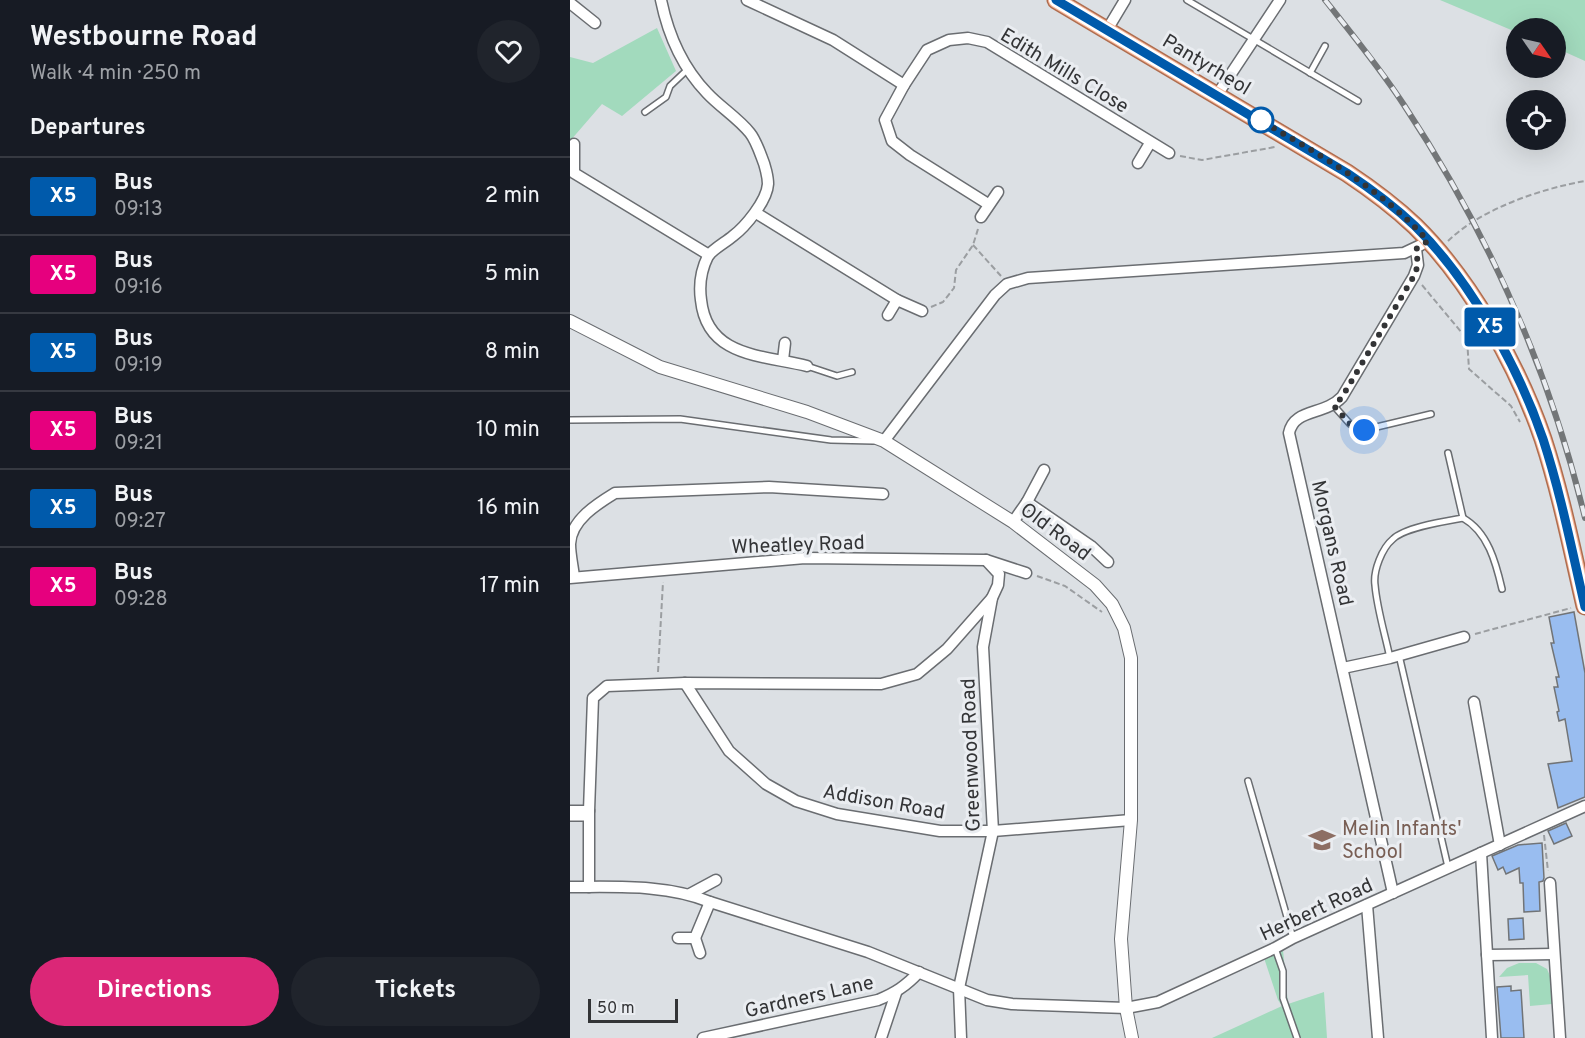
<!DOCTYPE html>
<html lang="en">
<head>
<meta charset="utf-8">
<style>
	:root { --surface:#171b24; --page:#20242c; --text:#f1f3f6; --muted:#9ea1a6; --line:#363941; --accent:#db2777 }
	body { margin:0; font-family:Overpass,sans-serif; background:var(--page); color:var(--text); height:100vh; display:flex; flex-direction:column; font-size:22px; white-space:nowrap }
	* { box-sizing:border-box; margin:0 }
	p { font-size:20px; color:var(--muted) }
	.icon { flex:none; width:33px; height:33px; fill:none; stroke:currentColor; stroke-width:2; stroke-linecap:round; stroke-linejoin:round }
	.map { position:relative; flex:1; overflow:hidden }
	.panel { display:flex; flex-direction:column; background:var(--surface); width:570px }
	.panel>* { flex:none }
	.badge { padding:0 12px; border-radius:4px; font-size:21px; line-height:39px }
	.needle { width:39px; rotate:124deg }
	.tools { position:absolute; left:936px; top:18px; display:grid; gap:12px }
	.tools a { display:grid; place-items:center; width:60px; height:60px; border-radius:50%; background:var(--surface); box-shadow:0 6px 24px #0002; font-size:30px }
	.scale { position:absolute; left:18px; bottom:15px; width:90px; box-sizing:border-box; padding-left:6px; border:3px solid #333436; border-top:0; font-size:16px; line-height:21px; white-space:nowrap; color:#333436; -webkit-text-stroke:4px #eaedf1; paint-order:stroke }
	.you { position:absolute; width:30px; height:30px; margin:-15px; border:4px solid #fff; border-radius:50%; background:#1a73e8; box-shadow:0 0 0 9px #1a73e833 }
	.map>.badge { position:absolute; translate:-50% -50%; box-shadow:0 0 0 3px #fff }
	h2 { padding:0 30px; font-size:22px; line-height:54px }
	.round { display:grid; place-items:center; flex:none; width:63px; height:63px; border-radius:32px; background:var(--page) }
	.summary { display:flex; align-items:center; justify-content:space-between; height:102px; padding:0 30px }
	h1 { font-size:28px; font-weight:700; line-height:45px }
	.button { display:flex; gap:12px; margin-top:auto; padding:12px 30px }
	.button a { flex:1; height:69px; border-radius:36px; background:var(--accent); color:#fff; font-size:24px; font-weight:700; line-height:69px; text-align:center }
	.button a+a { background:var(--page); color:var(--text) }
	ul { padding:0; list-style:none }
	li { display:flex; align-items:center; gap:18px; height:78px; padding:0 30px; border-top:2px solid var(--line) }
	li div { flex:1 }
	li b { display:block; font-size:22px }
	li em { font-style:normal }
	li .badge { min-width:66px; font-weight:700; text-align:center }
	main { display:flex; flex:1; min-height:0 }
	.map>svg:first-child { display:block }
</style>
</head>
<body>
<main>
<section class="panel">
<div class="summary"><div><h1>Westbourne Road</h1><p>Walk · 4 min · 250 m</p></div><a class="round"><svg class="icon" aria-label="heart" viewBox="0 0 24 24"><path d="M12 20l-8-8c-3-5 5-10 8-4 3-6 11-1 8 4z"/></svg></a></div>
<h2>Departures</h2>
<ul>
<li><span class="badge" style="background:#005aab;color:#fff">X5</span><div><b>Bus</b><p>09:13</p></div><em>2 min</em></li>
<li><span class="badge" style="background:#e6007e;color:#fff">X5</span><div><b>Bus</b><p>09:16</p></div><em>5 min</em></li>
<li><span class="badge" style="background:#005aab;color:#fff">X5</span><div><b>Bus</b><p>09:19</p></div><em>8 min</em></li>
<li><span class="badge" style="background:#e6007e;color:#fff">X5</span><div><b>Bus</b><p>09:21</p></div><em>10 min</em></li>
<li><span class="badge" style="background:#005aab;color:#fff">X5</span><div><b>Bus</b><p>09:27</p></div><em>16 min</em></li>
<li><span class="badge" style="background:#e6007e;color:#fff">X5</span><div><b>Bus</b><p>09:28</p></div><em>17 min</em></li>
</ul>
<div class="button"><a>Directions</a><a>Tickets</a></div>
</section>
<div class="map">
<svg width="1015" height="1038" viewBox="0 0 1015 1038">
	<rect width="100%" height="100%" fill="#dce0e4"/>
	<g fill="#a2dabd">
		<path d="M870,0H1015V61L986,48V28H946V32Z"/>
		<path d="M87,28L106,71L52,116L32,104L0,141V57L23,63Z"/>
		<path d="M713,950L718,1004L754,992L757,1038H642L712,1006L708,1000L694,958Z"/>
		<path d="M949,963H966L977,969L980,976L982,1004L960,1006L958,975L929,977L937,968Z"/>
	</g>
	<g fill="#99bdf0" stroke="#717477" stroke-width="1.5">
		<path d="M1004,612L1015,673V797L988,808L978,764L1002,761L995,719L989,721L987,712L989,711L984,687H988L986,677H989L981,643H984L979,617Z"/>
		<path d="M996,823L1002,836L984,844L978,831Z"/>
		<path d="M972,843L974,878L973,881L969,882L970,911L954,912L953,883H950L949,868L936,874L933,867L928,870L922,856L948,845Z"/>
		<path d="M953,918L954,939L939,940L938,919Z"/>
		<path d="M941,986V991L951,990L954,1038H931L927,987Z"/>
	</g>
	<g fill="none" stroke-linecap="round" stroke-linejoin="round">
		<g stroke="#6a6d71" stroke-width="8">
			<g id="service">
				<path d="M617,0L788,101"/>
				<path d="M740,73L755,46"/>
				<path d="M75,112L96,97L100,86L118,69"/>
				<path d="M237,366L267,376L282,372"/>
				<path d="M764,406L780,424L794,430L861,414"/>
				<path d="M0,420L110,419L261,440L303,441"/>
				<path d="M893,518C918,532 926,563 932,589"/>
				<path d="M829,655L878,867"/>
				<path d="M820,658C815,634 807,609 805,585C803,571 812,548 823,539C835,527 877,521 893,518L878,453"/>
				<path d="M678,781L723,938"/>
				<path d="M0,818H19"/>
				<path d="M705,948L713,971V998L727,1038"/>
			</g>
		</g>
		<g stroke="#6a6d71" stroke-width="13">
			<g id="minor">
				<path d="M91,0C98,34 112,67 137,93C150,107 168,118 180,133C185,139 189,150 192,158C195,165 198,177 198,184C197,201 175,227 163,236C156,242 143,249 138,256C131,270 129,286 131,300C137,358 194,355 237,366"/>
				<path d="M177,0L263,40L334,85"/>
				<path d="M0,3L25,23"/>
				<path d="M537,30L555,0"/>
				<path d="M647,95L710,0"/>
				<path d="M4,144V173L139,255"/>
				<path d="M568,163L580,143"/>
				<path d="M418,204L340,155L322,141L315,120L334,85L357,50L379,40L398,38L417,42L599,153"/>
				<path d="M186,213L327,300L352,311"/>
				<path d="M411,217L428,192"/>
				<path d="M318,315L327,300"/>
				<path d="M213,360L215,343"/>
				<path d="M314,441L425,295L437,284L458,278L834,253L851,245"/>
				<path d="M457,502L521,546L538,562"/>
				<path d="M443,522L457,502L474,470"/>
				<path d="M4,577C3,567 0,555 0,544C1,520 27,504 45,493L199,487L313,494"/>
				<path d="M0,578L235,558L416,560L456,573"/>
				<path d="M773,668L820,658L894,637"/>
				<path d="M115,683L159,751L196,784L226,801L267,814L370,831H423L561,820"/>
				<path d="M904,702L930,845"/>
				<path d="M0,811H19"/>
				<path d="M911,853L922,1038"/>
				<path d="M980,883L990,1038"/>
				<path d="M0,887C46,887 97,884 140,902L298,952L417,1000L442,1004L556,1008L588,1002L705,948L723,938L1015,806"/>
				<path d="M19,887V811L23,698L37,686L115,683L311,684L347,674L377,649L422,598"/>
				<path d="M823,893L719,433C724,408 754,416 772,397L844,276L848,265L846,249"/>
				<path d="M120,894L146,880"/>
				<path d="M797,905L808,1038"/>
				<path d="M108,938H125L140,902"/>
				<path d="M125,938L130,953"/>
				<path d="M917,955L983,954"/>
				<path d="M133,1038L308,1000C325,993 336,986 349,972"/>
				<path d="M311,1038L326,993"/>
				<path d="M391,1038L389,988L423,831L413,647L422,598L428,585L429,574L416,560"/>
			</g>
		</g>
		<g stroke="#6a6d71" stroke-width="14">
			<path id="tertiary" d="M0,321L90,367L237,412L314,441L443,522L525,585L542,604L554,628L561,658V820L551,939L556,1008L562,1038"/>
		</g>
		<g stroke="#af6d4f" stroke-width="19">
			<path id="primary" d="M486,0L777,173C801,189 824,206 845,226C900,280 948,366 973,439C991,494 1002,550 1015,606"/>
		</g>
		<g stroke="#9b9ea1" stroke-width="2" stroke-dasharray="6 3" stroke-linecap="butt">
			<path d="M610,156L632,160L705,147"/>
			<path d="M878,241C911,209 970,189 1015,181"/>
			<path d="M403,245L431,276"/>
			<path d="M852,285L897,339L899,369L941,406L950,422"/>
			<path d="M361,307L373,302L384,288L386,270L403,245L408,229"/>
			<path d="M467,576L495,586L532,612"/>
			<path d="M905,634L1001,608"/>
			<path d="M88,672L93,582"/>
			<path d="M974,835L978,871"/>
		</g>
		<use href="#service" stroke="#fff" stroke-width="5"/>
		<use href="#minor" stroke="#fff" stroke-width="10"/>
		<use href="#tertiary" stroke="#fff" stroke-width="12"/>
		<use href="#primary" stroke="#f7b99d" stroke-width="16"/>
		<g stroke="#737678" stroke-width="6">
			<path id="rail" d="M755,0C782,34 810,68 834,105C919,234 979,368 1015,518"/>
		</g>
		<use href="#rail" stroke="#eaedf1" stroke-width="4" stroke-dasharray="11" stroke-linecap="butt"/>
	</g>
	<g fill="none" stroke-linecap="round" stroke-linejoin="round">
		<g stroke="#fff" stroke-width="14">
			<path id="line" d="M486,0L777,173C801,189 824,206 845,226C900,280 948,366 973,439C991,494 1002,551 1015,607"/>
		</g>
		<use href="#line" stroke="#005aab" stroke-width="9"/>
		<path stroke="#333436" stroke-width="6" stroke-dasharray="0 10.8" d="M691,120L688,119C748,154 811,188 858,241L846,249L848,265L844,276L772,397L764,406L780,424L794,430"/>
	</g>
	<defs>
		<g id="school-bare" transform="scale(2.07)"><path d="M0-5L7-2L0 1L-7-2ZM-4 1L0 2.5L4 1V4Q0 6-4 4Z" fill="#8d6e63" stroke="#eaedf1" stroke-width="2.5" paint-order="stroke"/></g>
	</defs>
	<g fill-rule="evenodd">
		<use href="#school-bare" x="752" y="840"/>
	</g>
	<circle fill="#fff" stroke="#005aab" stroke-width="3" cx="691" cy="120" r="12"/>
	<g text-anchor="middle" stroke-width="6" stroke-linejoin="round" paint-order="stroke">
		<g font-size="20" fill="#333436" stroke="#eaedf1">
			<text transform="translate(637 64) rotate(31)" y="7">Pantyrheol</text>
			<text transform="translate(495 70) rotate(31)" y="7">Edith Mills Close</text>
			<text transform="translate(486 531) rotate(37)" y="7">Old Road</text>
			<text transform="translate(763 543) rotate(77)" y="7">Morgans Road</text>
			<text transform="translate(228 544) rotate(-2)" y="7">Wheatley Road</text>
			<text transform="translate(400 755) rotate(-92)" y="7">Greenwood Road</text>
			<text transform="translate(314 801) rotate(10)" y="7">Addison Road</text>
			<text transform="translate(746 909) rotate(-25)" y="7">Herbert Road</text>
			<text transform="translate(239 996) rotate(-13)" y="7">Gardners Lane</text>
		</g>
		<g font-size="20" fill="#785e54" stroke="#eaedf1" text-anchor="start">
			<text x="772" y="835">Melin Infants'<tspan x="772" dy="23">School</tspan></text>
		</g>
	</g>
</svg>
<div class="tools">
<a><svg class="needle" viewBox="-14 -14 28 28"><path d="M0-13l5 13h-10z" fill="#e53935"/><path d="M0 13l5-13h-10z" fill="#9ea1a6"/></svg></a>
<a><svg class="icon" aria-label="locate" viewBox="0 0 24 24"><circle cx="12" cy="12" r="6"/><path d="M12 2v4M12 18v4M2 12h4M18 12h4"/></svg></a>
</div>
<div class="scale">50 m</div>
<div class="you" style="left:794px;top:430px"></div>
<b class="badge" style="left:920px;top:327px;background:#005aab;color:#fff">X5</b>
</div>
</main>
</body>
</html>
